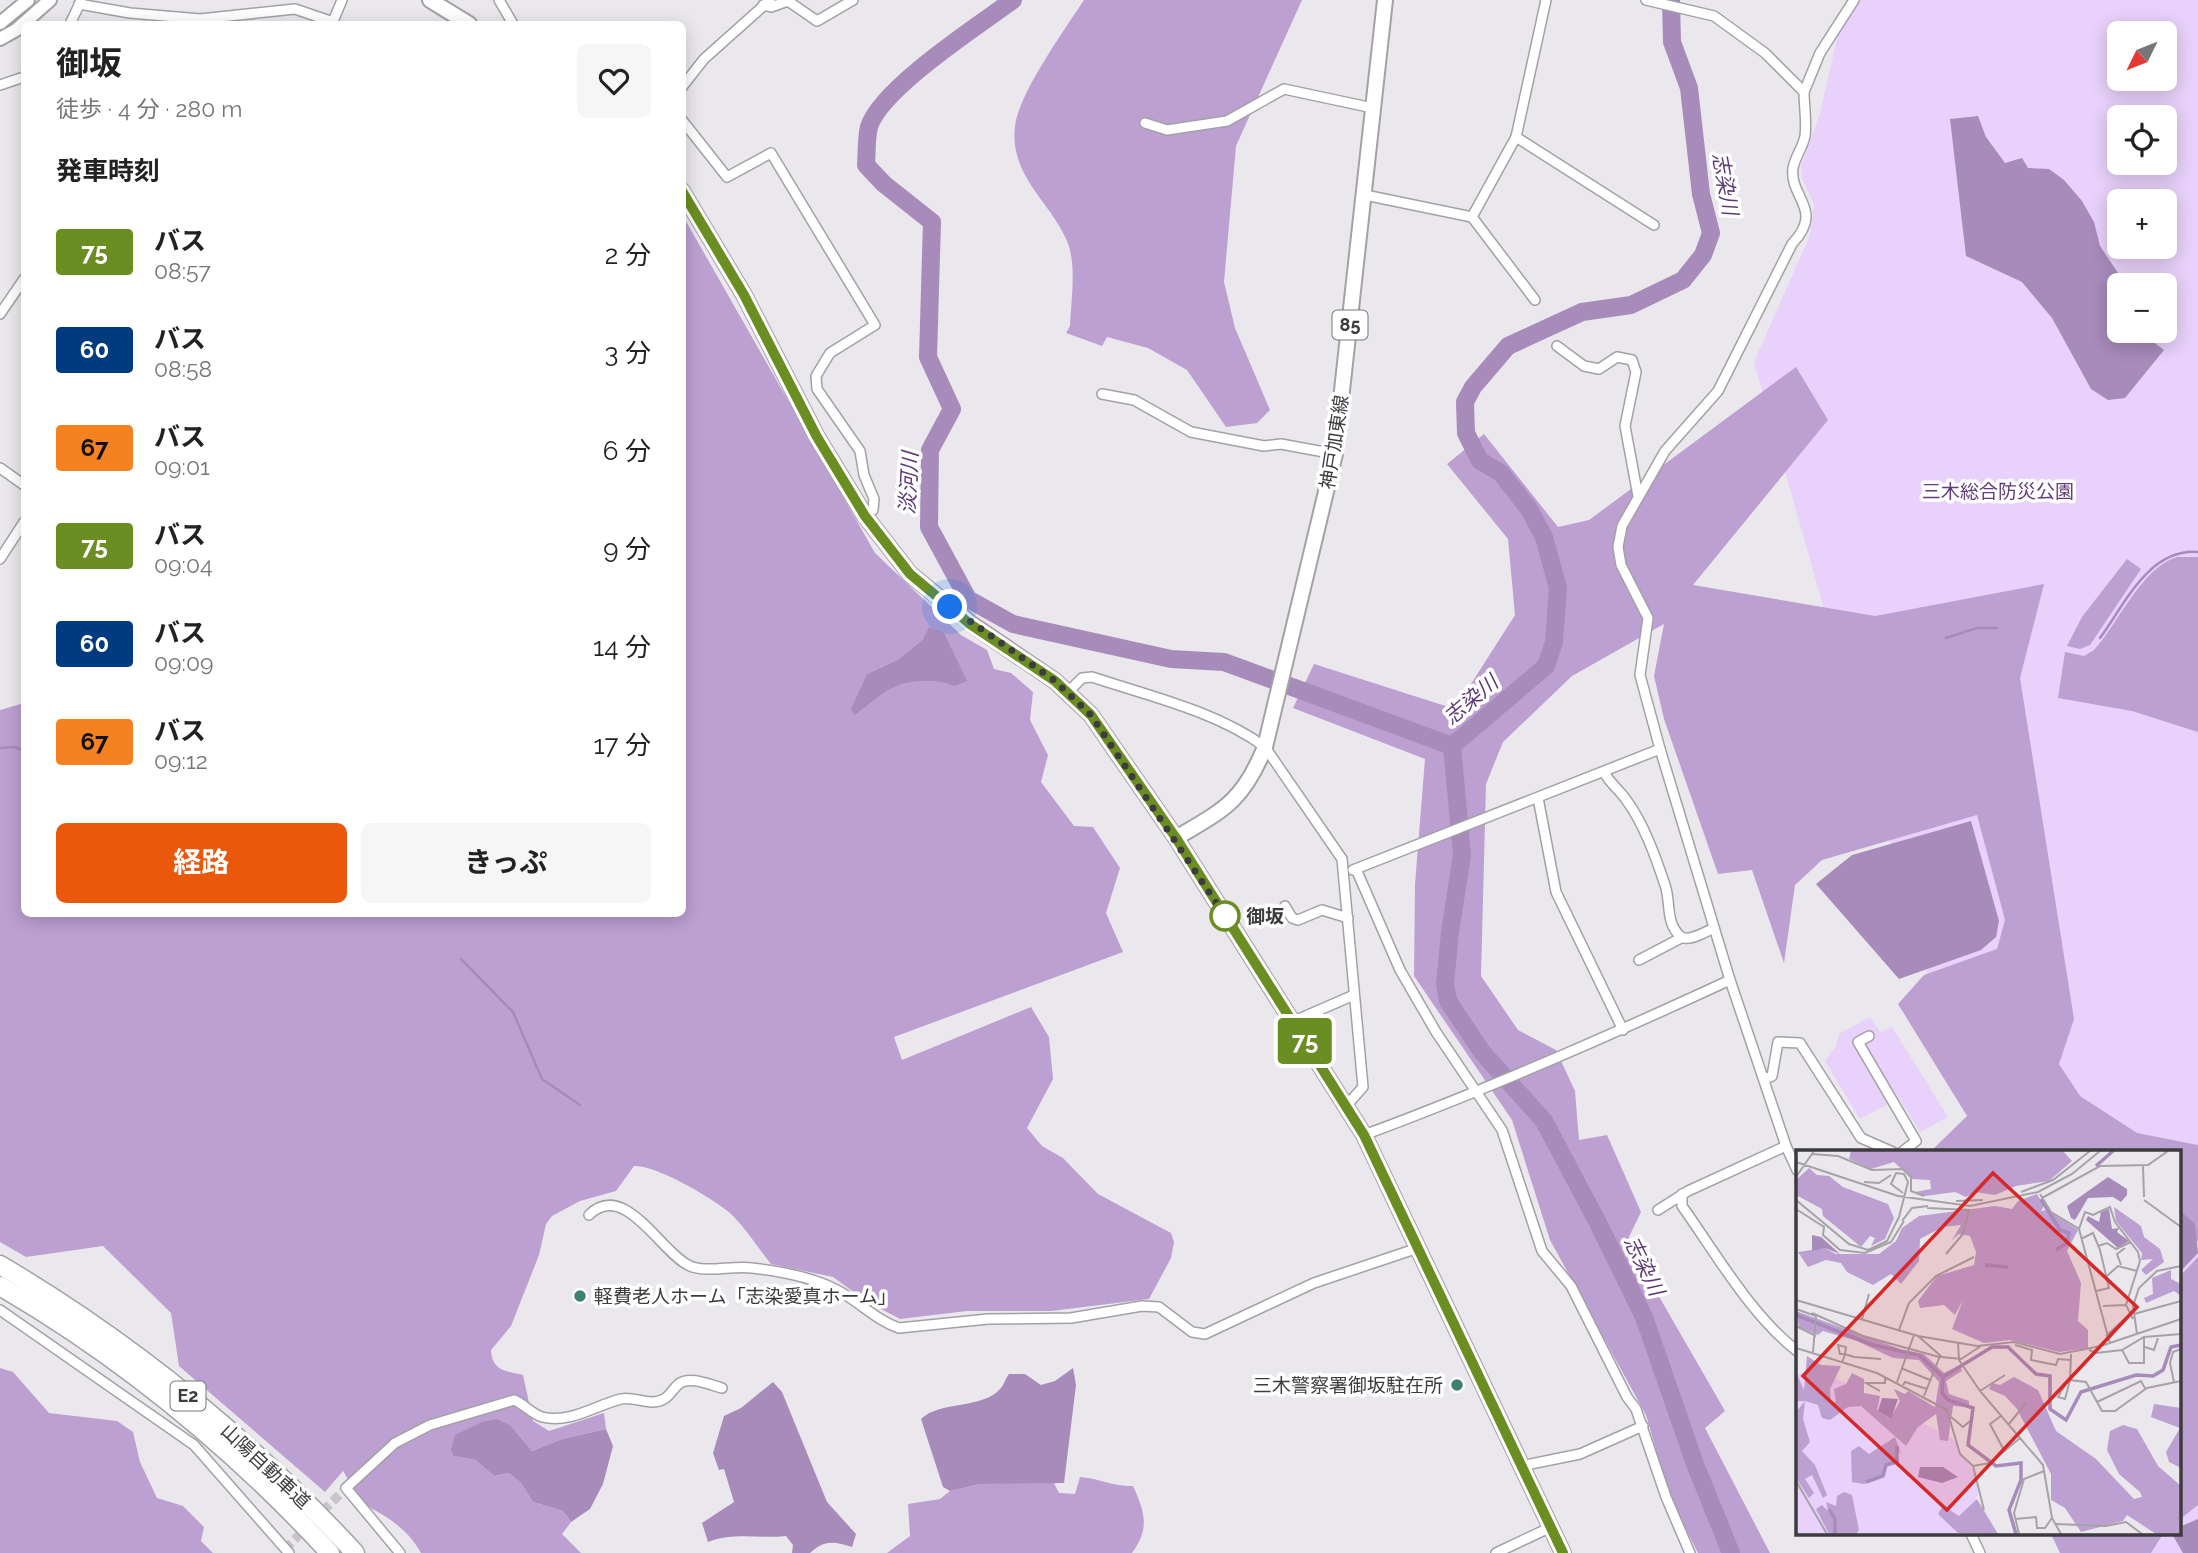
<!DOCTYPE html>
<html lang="ja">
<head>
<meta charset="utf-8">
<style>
	:root { --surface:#fff; --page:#f6f6f6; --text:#222; --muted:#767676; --accent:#ea580c }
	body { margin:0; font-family:Raleway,"Noto Sans JP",sans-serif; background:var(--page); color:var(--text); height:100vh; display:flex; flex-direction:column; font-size:26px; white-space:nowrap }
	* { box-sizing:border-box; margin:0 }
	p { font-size:23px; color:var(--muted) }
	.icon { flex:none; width:38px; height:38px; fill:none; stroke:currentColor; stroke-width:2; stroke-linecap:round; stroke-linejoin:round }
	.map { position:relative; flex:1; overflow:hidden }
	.side { position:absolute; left:21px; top:21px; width:665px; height:896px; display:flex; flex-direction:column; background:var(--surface); border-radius:10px; box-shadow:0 4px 18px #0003 }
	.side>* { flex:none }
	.badge { padding:0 14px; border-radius:5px; font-size:24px; line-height:46px }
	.needle { width:46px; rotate:227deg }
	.tools { position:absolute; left:2107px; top:21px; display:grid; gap:14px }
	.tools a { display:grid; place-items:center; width:70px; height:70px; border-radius:10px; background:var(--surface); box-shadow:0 4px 18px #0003; font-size:35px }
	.you { position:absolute; width:35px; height:35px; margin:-18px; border:5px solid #fff; border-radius:50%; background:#1a73e8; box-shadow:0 0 0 10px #1a73e833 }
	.map>.badge { position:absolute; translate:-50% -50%; box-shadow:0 0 0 4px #fff }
	h2 { padding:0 35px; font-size:26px; line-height:63px }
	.round { display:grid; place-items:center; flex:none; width:74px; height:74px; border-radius:10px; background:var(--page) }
	.headline { display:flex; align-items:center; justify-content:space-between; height:119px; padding:0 35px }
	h1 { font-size:33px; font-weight:700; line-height:52px }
	.action { display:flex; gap:14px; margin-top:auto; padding:14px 35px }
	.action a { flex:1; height:80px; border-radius:10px; background:var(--accent); color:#fff; font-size:28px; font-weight:700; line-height:80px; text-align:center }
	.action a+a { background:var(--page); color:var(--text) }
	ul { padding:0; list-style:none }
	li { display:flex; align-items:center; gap:21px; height:98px; padding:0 35px }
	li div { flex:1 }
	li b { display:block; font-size:26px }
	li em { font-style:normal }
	li .badge { min-width:77px; font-weight:700; text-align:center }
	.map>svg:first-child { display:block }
</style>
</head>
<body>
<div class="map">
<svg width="2198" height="1553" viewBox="0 0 2198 1553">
	<rect width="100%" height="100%" fill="#ebe8ed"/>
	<g fill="#e8d1fa" fill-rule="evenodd">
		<path d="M1859,0H2198V1553H2140L2104,1534H2179V1152H1978L1754,362L1810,235L1814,204L1802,178L1801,166L1819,117L1841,22ZM2119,33H2165V79H2119ZM2119,117H2165V163H2119ZM2119,201H2165V247H2119ZM2119,285H2165V331H2119Z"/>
		<path d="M1870,1017L1880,1032L1892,1027L1948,1117L1920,1132L1899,1098L1860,1119L1825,1061L1836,1046L1839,1034Z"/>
	</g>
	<g fill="#bca0d1" fill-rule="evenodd">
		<path d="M1084,0H1302L1236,146L1224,282L1235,328L1270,410L1257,423L1226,427L1187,370L1148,348L1107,337L1102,346L1066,333L1070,326C1071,300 1077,265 1067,241C1051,202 1009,176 1015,126C1019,93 1065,29 1084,0Z"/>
		<path d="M683,216L875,553L961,635L987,650L994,669L1011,673L1033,692L1030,720L1048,755L1041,782L1074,826L1093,827L1120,868L1106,913L1123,952L894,1037L902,1060L1031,1007L1049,1037L1053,1079L1027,1128L1042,1146L1063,1158L1098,1194L1171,1233L1174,1242L1171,1258L1149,1299L1051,1311H967L900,1319L866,1301L833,1277L771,1264C758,1248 745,1227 730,1213C714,1199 655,1164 634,1166L616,1191L580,1201L552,1216L546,1224L539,1255L511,1326L491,1350C492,1371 506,1371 523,1375L533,1421L549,1431L604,1413L606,1429L562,1439L532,1451L511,1426L454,1456L475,1460L494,1476L509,1473L521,1483L533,1502L563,1511L571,1522L562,1534L581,1553H421C408,1530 391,1519 369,1507C358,1501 350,1481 343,1471L325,1492L179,1366L171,1313L103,1246L26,1257L0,1242V710L24,703V914H682ZM923,639L947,682L906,680L892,686L867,674L899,659Z"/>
		<path d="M1796,367L1828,420L1693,585L1875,616L2044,584L2020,678L2074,1019L2059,1064L2080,1096L2137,1133L2198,1145V1242L2179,1228V1152H1930L1967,1116L1898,1004L1924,975L1997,949L2005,920L1977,815L1822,860L1795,885L1784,963L1752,870L1718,874L1664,719L1654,676L1664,624L1572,676L1503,742L1486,784L1481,976L1518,1030L1556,1050L1575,1091L1579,1140L1607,1135L1641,1212L1627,1241L1725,1411L1705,1428L1770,1553H1698L1670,1498L1646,1415L1550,1240L1512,1120L1414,976L1415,884L1425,759L1293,708L1314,664L1455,709L1515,615L1508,539L1447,464L1484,434L1558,527L1589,520Z"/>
		<path d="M2177,557H2198V732L2132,711L2058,698L2065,652L2084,656L2094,650C2118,624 2141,568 2177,557Z"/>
		<path d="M2127,559L2141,569L2090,645L2080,649L2067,646L2082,617Z"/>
		<path d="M2198,1257V1505L2179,1520V1277Z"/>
		<path d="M0,1368L13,1372L49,1413L117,1421L133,1432L140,1462L157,1498L183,1506L204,1527L201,1541L213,1553H0Z"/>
		<path d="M1080,1477C1102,1479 1110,1486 1133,1486C1145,1512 1150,1529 1132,1553H887L910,1536L908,1504L940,1499L950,1491L980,1484L1053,1481L1059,1493L1075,1494Z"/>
		<path d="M2051,1534H2163L2151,1553H2060Z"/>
	</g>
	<g fill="#a78bbb">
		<path d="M1978,116L1986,137L2005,163L2022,158L2028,168L2049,169L2064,180L2082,201L2094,222L2100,246L2126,285H2119V331H2139L2164,350L2125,398L2108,400L2091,389L2052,318L2022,282L1966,256L1950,119Z"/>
		<path d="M929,627L944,633L967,681L954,686C945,681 937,682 927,681C893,680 881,695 855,715L851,709L867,674L899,659L923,639Z"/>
		<path d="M1971,821L1999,921L1996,937L1981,950L1899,979L1816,884L1852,855Z"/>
		<path d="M2179,1210L2195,1224L2198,1253L2179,1273Z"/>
		<path d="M1073,1368L1076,1385L1064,1483L980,1484L950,1491L943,1487L921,1419C939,1401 983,1409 1000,1389C1004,1385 1005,1379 1009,1374H1025L1041,1385L1055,1381Z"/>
		<path d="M773,1382L782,1392L827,1502L856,1534L852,1547C834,1541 824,1540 810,1553H792L793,1545L786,1536C758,1539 735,1532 708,1542L702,1523L734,1502L724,1469L719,1470L713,1453L724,1416L741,1408Z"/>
		<path d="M497,1419L511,1426L532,1451L562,1439L606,1429L613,1446L603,1484L590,1509L571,1522L563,1511L533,1502L521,1483L509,1473L494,1476L475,1460L454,1456L451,1450L455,1435L482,1422Z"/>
		<path d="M2198,1519V1553H2183L2172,1534H2179V1527Z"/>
	</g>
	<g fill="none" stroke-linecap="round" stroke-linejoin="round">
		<g stroke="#a78bbb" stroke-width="2.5">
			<path d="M1946,638L1977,628H1997"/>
			<path d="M2100,638C2125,604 2149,548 2198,552"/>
			<path d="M0,748L15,747L24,751"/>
			<path d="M461,959L513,1012L542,1079L580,1105"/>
		</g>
		<g stroke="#a78bbb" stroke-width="18">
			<path d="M1013,0C979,25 880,89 869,127C866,139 867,153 866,165L884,184L932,222L928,357L952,409L930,450L929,527L968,599L1013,624L1171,659L1224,662L1452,746"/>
			<path d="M1452,746L1546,666L1554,642L1558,588L1544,537L1529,509L1501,473L1480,461L1466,433L1465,402L1473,387L1508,346L1582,312L1631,305L1683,280L1703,255L1711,233L1701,194L1689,88L1672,42L1671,0"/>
			<path d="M1452,746L1462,855L1450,932L1445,984L1448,1001L1482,1052L1544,1121L1598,1223L1644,1317L1695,1464L1731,1553"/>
		</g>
		<path stroke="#c8c5ca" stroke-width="9" stroke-dasharray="9 4.5" stroke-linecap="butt" d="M285,1549L346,1488"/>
		<g stroke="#a3a1a6" stroke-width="12">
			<g id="street">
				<path d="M499,0L513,24"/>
				<path d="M1646,0L1714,16L1765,53L1804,92C1804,106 1807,122 1805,136C1803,147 1795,157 1793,168C1789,198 1825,209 1792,244L1718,391L1665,451L1622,526L1618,547L1621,565L1648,618L1640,675L1660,749L1730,980L1786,1146L1797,1170"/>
				<path d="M79,4L130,13L200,19L295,9L333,22"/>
				<path d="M763,5L771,7L788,1L817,21L853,0"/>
				<path d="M70,24L81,1"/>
				<path d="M332,24L342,0"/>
				<path d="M0,85L24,77"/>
				<path d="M682,87L704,59L770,0"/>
				<path d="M1804,92L1820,53L1854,0"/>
				<path d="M682,120L727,177L771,153L875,325L830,353L816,376L817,389L860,451L864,475L874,499L873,510L865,516"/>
				<path d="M1145,123L1167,130L1227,121L1284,89L1373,108"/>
				<path d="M1516,137L1654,225"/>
				<path d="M1365,195L1472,217L1516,137L1546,0"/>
				<path d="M1472,217L1535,300"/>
				<path d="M0,314L24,279"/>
				<path d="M1557,346L1584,366L1599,369L1617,357L1632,360L1636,372L1625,426L1638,496"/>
				<path d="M1102,394L1134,400L1191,432L1264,446L1281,444L1335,454"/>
				<path d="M0,468L24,485"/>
				<path d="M0,559L24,522"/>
				<path d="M1068,692L1082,678L1092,677C1149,696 1216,711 1265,747L1342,859L1363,1087L1347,1105"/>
				<path d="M1604,772C1610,784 1620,790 1627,801C1644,824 1656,858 1665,885C1671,901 1665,922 1680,936C1688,943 1705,932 1714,928"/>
				<path d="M1538,798L1556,892L1623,1030"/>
				<path d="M1356,869L1400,970L1436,1032L1502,1130L1542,1251L1571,1286L1627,1397L1636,1409L1666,1497L1690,1553"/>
				<path d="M1353,870L1660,749"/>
				<path d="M1285,906L1292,918L1298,920L1322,910L1348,918"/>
				<path d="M1639,960L1681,938"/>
				<path d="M1292,1022L1354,995"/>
				<path d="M1869,1036L1858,1042L1916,1141L1902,1152"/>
				<path d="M1765,1079L1772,1076L1778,1042L1800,1043L1861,1138L1893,1152"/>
				<path d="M1364,1135C1489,1089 1609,1036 1730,980"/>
				<path d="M1682,1194V1206C1717,1255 1750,1314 1797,1351"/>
				<path d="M1658,1210L1688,1191L1786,1146"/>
				<path d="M589,1215C624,1180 660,1251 688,1265C705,1274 732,1265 752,1268C779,1271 811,1277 835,1289C858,1300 875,1320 899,1328L988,1319L1071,1318L1142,1306L1159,1307L1192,1332L1205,1334L1314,1283L1418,1248"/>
				<path d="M0,1310L194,1445L289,1553"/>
				<path d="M1521,1466L1580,1454L1643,1426"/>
				<path d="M1971,1534L1980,1553"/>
				<path d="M400,1553L346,1488L395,1443L430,1425L514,1400C524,1404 532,1414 542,1417C570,1424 596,1405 621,1399C635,1396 650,1407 664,1399C670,1396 674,1387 680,1383C691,1376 710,1385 722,1388"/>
				<path d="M1496,1553L1551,1527"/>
			</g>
		</g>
		<g stroke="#a3a1a6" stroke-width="16">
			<g id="secondary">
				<path d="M0,23L28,0"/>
				<path d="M0,39L16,30L50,0"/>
			</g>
		</g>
		<g stroke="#a3a1a6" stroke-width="18">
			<g id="primary">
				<path d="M430,0L469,24"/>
				<path d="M682,191L744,295L817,437L865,516L910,574L970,623L1055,681L1091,715L1176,838L1364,1135L1563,1553"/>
				<path d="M1176,838C1225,809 1243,801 1265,747L1335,454L1385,0"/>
			</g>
		</g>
		<g stroke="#a3a1a6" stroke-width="21">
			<g id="highway">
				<path d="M0,1265C132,1343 251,1440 355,1553"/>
				<path d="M0,1286C122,1357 234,1449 330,1553"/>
			</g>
		</g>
		<use href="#street" stroke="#fff" stroke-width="9"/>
		<use href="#secondary" stroke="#fff" stroke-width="12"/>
		<use href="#primary" stroke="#fff" stroke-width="14"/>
		<use href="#highway" stroke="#fff" stroke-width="18"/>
	</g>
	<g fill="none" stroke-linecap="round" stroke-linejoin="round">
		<g stroke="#fff" stroke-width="16">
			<path id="line" d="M682,191L744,295L817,437L865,516L910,574L970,624L1055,681L1091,715L1176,838L1364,1135L1563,1553"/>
		</g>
		<use href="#line" stroke="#6b8e23" stroke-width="10"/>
		<path stroke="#3d3b3d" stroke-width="7" stroke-dasharray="0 12.6" d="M950,607L1055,681L1091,715L1227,919L1225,916"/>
	</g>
	<circle fill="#fff" stroke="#6b8e23" stroke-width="3.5" cx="1225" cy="916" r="14"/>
	<g fill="#3e8072" stroke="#fff" stroke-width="2.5">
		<circle cx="580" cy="1296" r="7"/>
		<circle cx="1457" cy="1385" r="7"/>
	</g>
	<g text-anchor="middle" stroke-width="7" stroke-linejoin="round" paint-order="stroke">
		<g fill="#fff" stroke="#777677" stroke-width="2">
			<rect x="1332.5" y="310.5" width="35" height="29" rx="5"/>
			<rect x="170.5" y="1381.5" width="35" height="29" rx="5"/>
		</g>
		<g font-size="18" font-weight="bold" fill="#3d3b3d">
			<text x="1350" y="331">85</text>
			<text x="188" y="1402">E2</text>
		</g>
		<g font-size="19" fill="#3d3b3d" stroke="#fff">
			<text transform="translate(1334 442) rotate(-81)" y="7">神戸加東線</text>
			<text transform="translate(266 1466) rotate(43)" y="7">山陽自動車道</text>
		</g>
		<g font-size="19" fill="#613c79" stroke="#fff">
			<text x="1998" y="498">三木総合防災公園</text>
		</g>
		<g font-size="19" font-weight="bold" fill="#3d3b3d" stroke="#fff" text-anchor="start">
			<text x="1246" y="923">御坂</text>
		</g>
		<g font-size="19" fill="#3d3b3d" stroke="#fff" text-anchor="start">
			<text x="594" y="1303">軽費老人ホーム「志染愛真ホーム」</text>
			<text x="1443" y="1392" text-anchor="end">三木警察署御坂駐在所</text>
		</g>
		<g font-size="21" font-style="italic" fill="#5e3976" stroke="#fff">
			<text transform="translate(1725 184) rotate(80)" y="7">志染川</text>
			<text transform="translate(909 483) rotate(-87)" y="7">淡河川</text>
			<text transform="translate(1471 700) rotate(-40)" y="7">志染川</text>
			<text transform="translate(1644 1266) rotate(64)" y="7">志染川</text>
		</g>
	</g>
	<g transform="translate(1796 1150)">
		<rect width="385" height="385" fill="#ebe8ed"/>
		<path d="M20,218L156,288L180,325L183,340L168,384H0V225Z" fill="#e8d1fa"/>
		<path d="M55,1H267L276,11L253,31L220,36L199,45L179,42L170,47L159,42L129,46L119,42L135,39L134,30L116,29L98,12L75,19L53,9ZM13,18L21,25L33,26L47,37L92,54L98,68L89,89L75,96L79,88L74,86L65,97L27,66L26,59L0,45V30ZM241,44L248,56L245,61L251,60L282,80L271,101L285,133L282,171L292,180V198L263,202L214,190L188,193L156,179L167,150L159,165L148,155L124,158L122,151L141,126L178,115L180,102L174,86L163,84L156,90L165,75L147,77L124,89L123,111L105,134L95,124L77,135L51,122L45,113L30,110L12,117L2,102L29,98L40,104H83L100,91L106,78L123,66L199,56L216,59L222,51ZM318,57L345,76L348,87L364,99L368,112L350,125L345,120L357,109L345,110L346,103L320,71ZM375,120V129L385,134V146L378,141L350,153L348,148L357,144L356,128ZM0,161L107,200L128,204L148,223L164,215L166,221L150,231L153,244L173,251V257L157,256L152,291L144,290L140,264L122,277L110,296L65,256L52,257L34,270L26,268L22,255L9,251L7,269L14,292L6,301L19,315L31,345L27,348L16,325L9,329L18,343L13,348L0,328V262L9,251H0V222L8,240L11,206L25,215L45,216L34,239L35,253L40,252L38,239L50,234L56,223L68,229V243L84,246L81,260L94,269L104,251L98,239L109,244L112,241L139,257L143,232L123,210L97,208L61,191L27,181L22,185L3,177ZM218,227L242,240L260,281L300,309L338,349L346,347L344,342L323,324L311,300L314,281L327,275L341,279L362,316L385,336V384H360L331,365L327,371L285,382L269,358L255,350V324L221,259L209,246L193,239L196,233L204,235ZM358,254L385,258V318L373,312L370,302L384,278L355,267ZM99,287L106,306L100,295L102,310L90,315L89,324L68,334L56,332L55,301L63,296L73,304ZM48,342L56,345L63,380L60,384H33L20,359L26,355L32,361L30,352L40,356L41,346ZM181,349L202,384L162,383L142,364L146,357L141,352L163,366Z" fill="#bca0d1"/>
		<path d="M312,27L331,39V45L325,52L317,47L292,48L279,70L275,68L271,56ZM313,59L316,79L323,78L321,82L333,91L322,98L290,70L292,66L303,72L305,62ZM16,85L25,87L44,104L29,98L16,101ZM86,248L102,249L95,269L82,261ZM124,317H147L162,327L146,333L122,327Z" fill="#a78bbb"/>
		<path fill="none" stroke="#a78bbb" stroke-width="3.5" d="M300,16L317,1M245,49L264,80L273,83L271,93L260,100M189,115L212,117M0,165L77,195L123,205L147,227M147,227L196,197H212L240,224L254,226V259L270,270L285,242L340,225L357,226L367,220L375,197L385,195M147,227L146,243L152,250L177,258L172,295L200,316L225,313V330L213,360L220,384M70,332L87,326L90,315L101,312V296M33,359L39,369V384"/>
		<path fill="none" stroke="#a5a3a7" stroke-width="2" d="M16,4L42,6L76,20L107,19L115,27V41L128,46M0,12L102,46L174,56L242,42L276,24L304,1M347,16L348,47M0,27L18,1M68,32L83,33L95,25M225,42L257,30L294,1M244,44L255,62L283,79L314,194M246,48L304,16L352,15L372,1M0,50L53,94L72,100L91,91L103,67L112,32L108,24L100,23L95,34L107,43M348,50L385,77M160,51L187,50M131,58L173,60L167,84L150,104M0,59L28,77L27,85L44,100L69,103L95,92L108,71M106,71L116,58L132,56M283,79L289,62L297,65L314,57L319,72L342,102L344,111L330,155L337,169M285,89L297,83L304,100L313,138L300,141M302,96L311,93L320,99L335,92M325,115L321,104L329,98M311,126L322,116L341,121M0,150L122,186L181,196L218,192L264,204L305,196L385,169M307,156L330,155M0,159L20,166L17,202M16,163L67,186L143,207M338,164L385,151M66,169L73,144M0,176L20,186M103,180L113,153L140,126L178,107M341,184L337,156L343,138L361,121L385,116M122,186L146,207L165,209L185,196M310,186L334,164M162,193L163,210L184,241L247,315L256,368L265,384M219,195L236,200L235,210L260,215L262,209L274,210M349,197L358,200L362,188M0,198L81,223L151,260L164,304L177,316L194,313L224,288M293,200L300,203L326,200L348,187L385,184M326,200L333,213H348V187M275,204L274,230L290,232L306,261H319L351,238L385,231M46,213L49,204L50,197L42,195L44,204H49L58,207L85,209M105,218L134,230M273,229L262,247L269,249L274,230M101,232L118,185M378,232L374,213L377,202L385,199M107,235L109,232L131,239M84,241L70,233H89V227M184,241L209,225M128,246L144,206M301,252L345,231L350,240M205,266L194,274L209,302M155,267L167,277L174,271M212,275L231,252M177,316L188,360M0,331L31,384M219,369L240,367L241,378H249L256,368M260,374L310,376L330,372L346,384M223,384L218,363L228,329L248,321"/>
		<path fill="#d62828" fill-opacity="0.15" stroke="#d62828" stroke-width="3.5" d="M197,23L341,157L151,360L7,226Z"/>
		<rect width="385" height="385" fill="none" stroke="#3d3b3d" stroke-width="3.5"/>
	</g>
</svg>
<div class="tools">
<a><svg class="needle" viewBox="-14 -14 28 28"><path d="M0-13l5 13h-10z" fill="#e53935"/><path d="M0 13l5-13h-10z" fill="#767676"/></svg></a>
<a><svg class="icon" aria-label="locate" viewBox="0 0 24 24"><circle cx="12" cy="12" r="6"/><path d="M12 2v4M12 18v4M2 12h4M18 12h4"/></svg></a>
<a>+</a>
<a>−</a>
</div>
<div class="you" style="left:950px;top:607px"></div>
<b class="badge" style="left:1305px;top:1041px;background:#6b8e23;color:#fff">75</b>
<section class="side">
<div class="headline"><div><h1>御坂</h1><p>徒歩 · 4 分 · 280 m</p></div><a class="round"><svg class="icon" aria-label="heart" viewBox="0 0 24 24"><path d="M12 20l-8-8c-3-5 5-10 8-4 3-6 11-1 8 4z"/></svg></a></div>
<h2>発車時刻</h2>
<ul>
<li><span class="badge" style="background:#6b8e23;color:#fff">75</span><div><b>バス</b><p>08:57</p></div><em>2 分</em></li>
<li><span class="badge" style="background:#003b80;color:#fff">60</span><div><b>バス</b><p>08:58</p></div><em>3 分</em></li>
<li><span class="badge" style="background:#f58220;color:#111">67</span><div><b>バス</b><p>09:01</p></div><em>6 分</em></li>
<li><span class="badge" style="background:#6b8e23;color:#fff">75</span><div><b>バス</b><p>09:04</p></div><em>9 分</em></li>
<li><span class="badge" style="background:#003b80;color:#fff">60</span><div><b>バス</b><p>09:09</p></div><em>14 分</em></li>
<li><span class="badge" style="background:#f58220;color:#111">67</span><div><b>バス</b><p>09:12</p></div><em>17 分</em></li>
</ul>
<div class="action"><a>経路</a><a>きっぷ</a></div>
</section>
</div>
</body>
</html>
